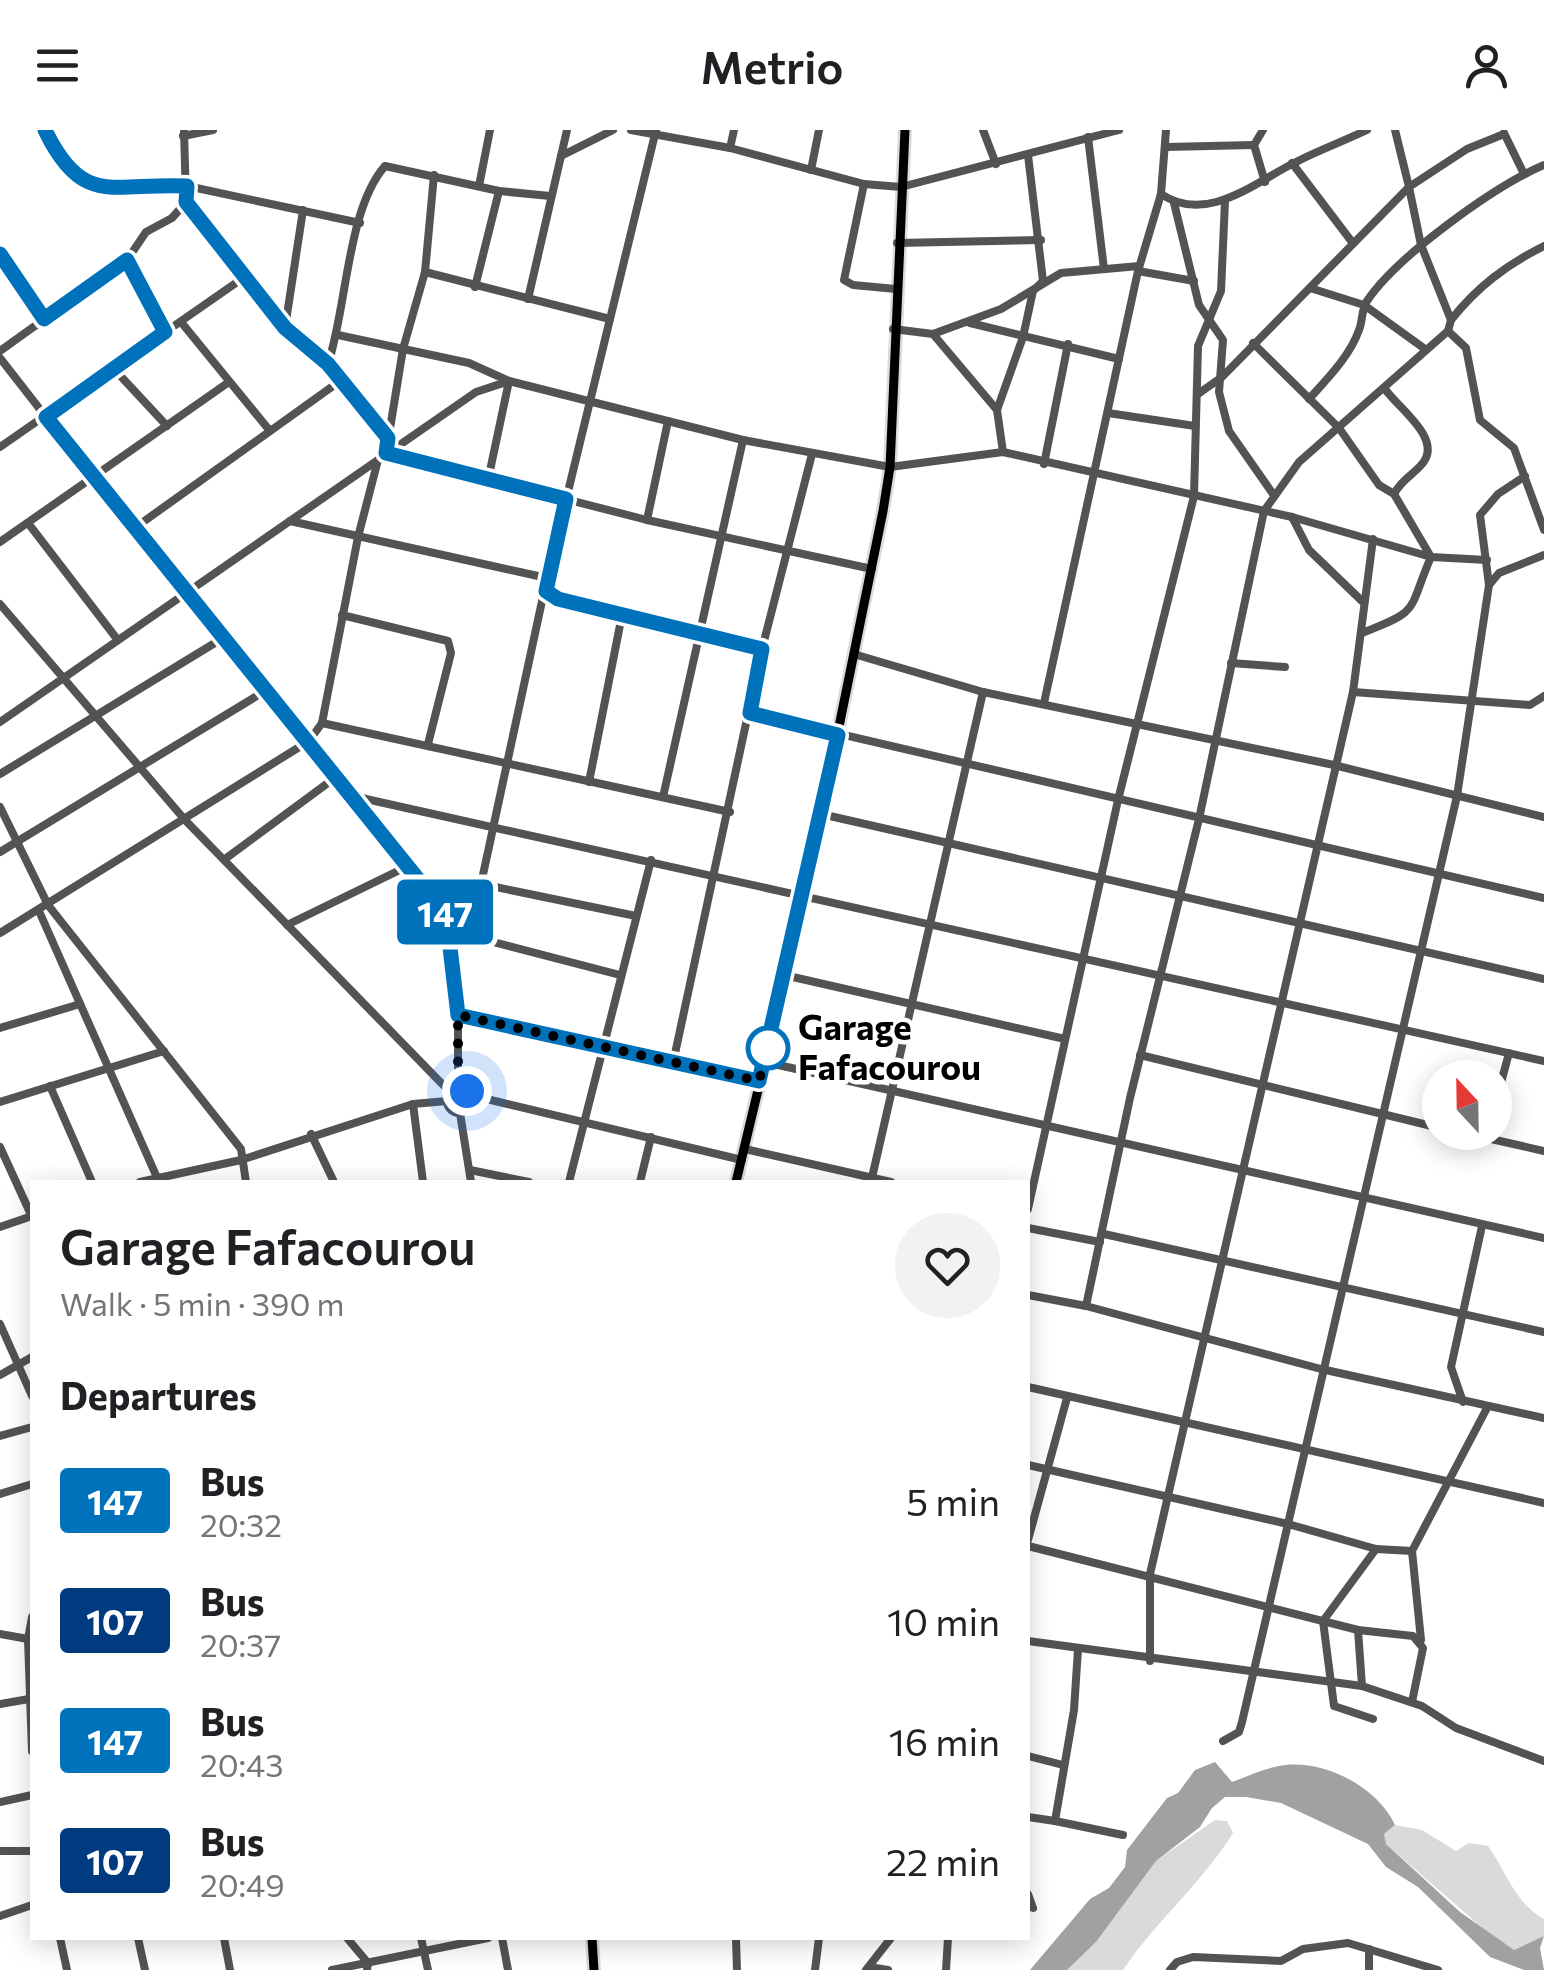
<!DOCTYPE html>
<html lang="en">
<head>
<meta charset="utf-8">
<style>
	:root { --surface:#fff; --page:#f2f2f2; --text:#202124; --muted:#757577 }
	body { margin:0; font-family:Commissioner,sans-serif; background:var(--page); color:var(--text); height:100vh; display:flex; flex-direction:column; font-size:38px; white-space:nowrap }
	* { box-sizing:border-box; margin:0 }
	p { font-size:32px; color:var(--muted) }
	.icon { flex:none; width:55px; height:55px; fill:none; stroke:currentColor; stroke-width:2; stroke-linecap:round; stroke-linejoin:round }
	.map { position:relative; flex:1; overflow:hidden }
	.sheet { position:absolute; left:30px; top:1050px; width:1000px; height:760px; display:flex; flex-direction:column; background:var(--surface); border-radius:0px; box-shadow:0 5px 25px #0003 }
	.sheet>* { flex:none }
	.badge { padding:0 20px; border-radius:8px; font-size:35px; line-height:65px }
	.needle { width:65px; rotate:338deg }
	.tools { position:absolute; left:1422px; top:930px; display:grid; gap:20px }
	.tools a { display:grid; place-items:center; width:90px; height:90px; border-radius:50%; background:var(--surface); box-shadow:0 5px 25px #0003; font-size:50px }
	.you { position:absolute; width:50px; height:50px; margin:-25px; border:8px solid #fff; border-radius:50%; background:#1a73e8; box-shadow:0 0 0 15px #1a73e833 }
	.map>.badge { position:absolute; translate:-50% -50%; box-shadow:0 0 0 5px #fff }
	h2 { padding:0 30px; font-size:38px; line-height:90px }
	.round { display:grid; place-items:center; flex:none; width:105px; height:105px; border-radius:52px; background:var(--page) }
	.head { display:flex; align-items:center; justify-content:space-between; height:170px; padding:0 30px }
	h1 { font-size:48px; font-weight:600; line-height:75px }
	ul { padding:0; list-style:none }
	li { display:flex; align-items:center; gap:30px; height:120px; padding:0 30px }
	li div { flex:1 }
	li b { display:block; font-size:38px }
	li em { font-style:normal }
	li .badge { min-width:110px; font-weight:700; text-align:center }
	header { display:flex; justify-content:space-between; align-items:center; height:130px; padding:0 30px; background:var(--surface); font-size:45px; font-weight:600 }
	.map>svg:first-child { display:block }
</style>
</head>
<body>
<header><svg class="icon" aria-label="menu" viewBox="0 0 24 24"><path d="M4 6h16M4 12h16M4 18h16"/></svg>Metrio<svg class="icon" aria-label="person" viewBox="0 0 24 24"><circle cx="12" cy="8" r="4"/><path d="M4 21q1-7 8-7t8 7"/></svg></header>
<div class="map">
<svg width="1544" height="1840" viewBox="0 0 1544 1840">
	<rect width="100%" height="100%" fill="#fff"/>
	<g fill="#dadada">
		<path d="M1215,1690L1227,1691L1233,1703C1202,1753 1156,1791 1123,1840H1067L1096,1812L1156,1731Z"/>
		<path d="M1395,1695L1422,1700L1456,1721L1469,1713L1488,1716C1507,1743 1515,1773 1544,1789V1806L1514,1820L1502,1815L1386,1714L1383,1705Z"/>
	</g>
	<path fill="#a1a1a1" d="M1215,1632L1232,1652C1249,1646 1266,1637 1285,1635C1328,1631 1378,1658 1395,1695L1384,1704L1386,1714L1460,1782L1514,1820L1544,1806L1540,1818L1544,1840H1524L1490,1827L1418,1757L1386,1737L1368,1714L1281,1673L1246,1667H1225L1212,1678L1200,1697L1156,1731L1096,1812L1067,1840H1030L1090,1769L1109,1758L1125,1737L1127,1720L1167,1668L1178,1663L1195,1640Z"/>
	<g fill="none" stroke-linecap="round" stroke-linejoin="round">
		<g stroke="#dbdbdb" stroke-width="14">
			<g id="major">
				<path d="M736,1052L804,768L883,381L890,337L905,0"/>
				<path d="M592,1808L594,1840"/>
			</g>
		</g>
		<g stroke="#535353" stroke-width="8">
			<path d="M45,0L68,38L96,59L187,56L360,93"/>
			<path d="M184,0L186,72L285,198L328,234L388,307"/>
			<path d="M631,0L730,18L864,54L901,57L1119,0"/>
			<path d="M983,0L996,34"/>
			<path d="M1263,0L1254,15L1265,52"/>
			<path d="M1504,3L1524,44"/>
			<path d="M183,6L213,0"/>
			<path d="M1088,7L1104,139"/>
			<path d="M1166,17L1254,15"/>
			<path d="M730,18L734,0"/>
			<path d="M561,26L613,0"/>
			<path d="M1292,33L1352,112"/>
			<path d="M811,40L819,0"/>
			<path d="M864,54L844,150L853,155L896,159"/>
			<path d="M479,56L490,0"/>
			<path d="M1161,64C1207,95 1255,52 1296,32C1319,20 1344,11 1367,0"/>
			<path d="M1174,73L1199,175L1223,210L1219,262L1229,301L1273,364"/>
			<path d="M897,113L1041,110"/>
			<path d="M0,124L44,189"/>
			<path d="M127,130L165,202"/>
			<path d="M1138,141L1194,151"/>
			<path d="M425,142L610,189"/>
			<path d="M475,157L499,61"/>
			<path d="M1310,158L1364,175L1425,219"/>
			<path d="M528,169L567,0"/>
			<path d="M1451,190C1477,157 1506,135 1544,116"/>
			<path d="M181,192L270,301"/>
			<path d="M970,193L1119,229"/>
			<path d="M285,198L303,80"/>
			<path d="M893,199L933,204L1001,179L1061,143L1139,136"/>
			<path d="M1448,201L1466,218L1480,290L1514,318L1544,400"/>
			<path d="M933,204L997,280"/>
			<path d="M338,205L469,233L509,251L488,350"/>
			<path d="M1253,213L1339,298L1379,355L1394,364L1431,427C1407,482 1422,480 1362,503"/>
			<path d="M0,221L127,130L146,102L172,88L186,72"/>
			<path d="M0,228L184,464L357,667L446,784L458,885V958"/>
			<path d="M328,234C347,177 347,79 385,36L499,61L550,66"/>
			<path d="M114,239L167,296"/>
			<path d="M1385,259C1397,277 1444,309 1422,334C1412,346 1402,349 1394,364"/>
			<path d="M1198,264L1222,247L1409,57L1395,0"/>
			<path d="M1309,269C1327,249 1350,226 1359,200C1363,191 1361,180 1367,171C1397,126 1495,56 1544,35"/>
			<path d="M1108,283L1195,296"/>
			<path d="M0,317L243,148"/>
			<path d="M1003,322L997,280L1023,207L1033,161L1043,151L1028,25"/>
			<path d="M386,323L647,390L872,439"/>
			<path d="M386,323L403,219L425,142L434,45"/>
			<path d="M1044,334L1068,214"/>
			<path d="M1292,387L1309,420L1362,471"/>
			<path d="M647,390L668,291"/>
			<path d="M290,391L547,448"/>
			<path d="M28,393L117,509"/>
			<path d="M136,397L340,251"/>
			<path d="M0,412L229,252"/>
			<path d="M1489,455L1499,443L1544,425"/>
			<path d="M547,461L557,469L762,519"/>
			<path d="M0,474L185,690L450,962"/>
			<path d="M342,485L448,511L451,523L428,614"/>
			<path d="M857,525L983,562L1334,635L1544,687"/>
			<path d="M1231,533L1285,537"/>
			<path d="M1353,562L1530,575L1544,566"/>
			<path d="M1044,573L1138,141L1161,64L1166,0"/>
			<path d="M750,583L1544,768"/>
			<path d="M0,592L476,262L509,251L743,310L890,337L1003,322L1292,387L1431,427L1487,430"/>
			<path d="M322,593L730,682"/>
			<path d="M0,644L223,508"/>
			<path d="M589,652L622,485"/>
			<path d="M357,667L1544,931"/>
			<path d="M663,667L743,310"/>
			<path d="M0,677L48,775L241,1019L246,1052"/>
			<path d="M821,684L1544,849"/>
			<path d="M0,722L265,561"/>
			<path d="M225,729L336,647"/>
			<path d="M481,754L636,786"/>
			<path d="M39,781L159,1052"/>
			<path d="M446,784L473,771L481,754L547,448L656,0"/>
			<path d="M287,795L408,736"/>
			<path d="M451,801L620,845"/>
			<path d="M0,803L309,611L322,593L358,407L378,330"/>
			<path d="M784,845L1065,909"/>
			<path d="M458,885L759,951"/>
			<path d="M0,898L80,874"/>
			<path d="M1140,925L1440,998"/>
			<path d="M765,932L1544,1108"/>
			<path d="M673,933L762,519L812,324"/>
			<path d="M50,956L92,1052"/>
			<circle cx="459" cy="971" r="12"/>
			<path d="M470,965L742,1030"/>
			<path d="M0,972L164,921"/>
			<path d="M413,974L423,1052"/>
			<path d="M1495,975L1509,923"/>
			<path d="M460,983L471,1052"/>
			<path d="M1460,1002L1544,1021"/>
			<path d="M311,1004L334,1052"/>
			<path d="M0,1017L32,1087"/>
			<path d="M745,1019L891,1052"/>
			<path d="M470,1040L529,1052"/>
			<path d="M140,1052L241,1030L413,974L447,971"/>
			<path d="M569,1052L651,730"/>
			<path d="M640,1052L651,1007"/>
			<path d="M871,1052L983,562"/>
			<path d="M1028,1079L1118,670L1194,366L1198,216L1221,161L1225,71"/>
			<path d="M0,1097L32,1086"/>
			<path d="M1028,1098L1100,1112"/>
			<path d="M1104,1104L1544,1202"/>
			<path d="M1028,1165L1086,1176L1321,1239L1544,1288"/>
			<path d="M1086,1176L1130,968L1199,689L1264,381L1299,332L1448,201L1451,190L1421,115L1409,57L1467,19L1504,4"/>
			<path d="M0,1194L32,1266"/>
			<path d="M0,1245L32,1227"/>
			<path d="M1028,1257L1544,1373"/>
			<path d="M1463,1272L1451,1237L1482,1096"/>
			<path d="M0,1306L32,1297"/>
			<path d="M1028,1335L1288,1394L1376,1419L1412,1421L1487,1278"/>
			<path d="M0,1364L32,1354"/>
			<path d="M1028,1410L1067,1268"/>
			<path d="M1028,1416L1358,1500L1413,1506L1423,1518L1412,1572"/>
			<path d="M1412,1421L1421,1510"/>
			<path d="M32,1487L28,1509L32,1510"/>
			<path d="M1358,1500L1362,1556"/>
			<path d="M0,1504L28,1509L32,1621"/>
			<path d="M1028,1511L1362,1556L1422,1576L1456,1598L1544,1631"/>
			<path d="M1150,1531V1444L1353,562L1373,409"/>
			<path d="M0,1574L29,1569"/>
			<path d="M1373,1589L1334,1576L1323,1491L1376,1419"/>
			<path d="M1223,1611L1239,1602L1242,1592L1457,666L1489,455L1480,385L1498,364L1525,346"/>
			<path d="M1028,1626L1063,1635"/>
			<path d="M0,1672L32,1665"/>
			<path d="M1028,1687L1055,1691L1074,1580L1078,1519"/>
			<path d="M1055,1691L1123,1705"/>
			<path d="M0,1721H32"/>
			<path d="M1028,1764L1033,1778"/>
			<path d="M0,1786L32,1775"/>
			<path d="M60,1808L67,1840"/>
			<path d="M138,1808L145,1840"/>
			<path d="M224,1808L230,1840"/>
			<path d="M347,1808L368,1833L367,1840"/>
			<path d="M421,1808L428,1840"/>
			<path d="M502,1808L508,1840"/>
			<path d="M736,1808L737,1840"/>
			<path d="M1369,1819V1840"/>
			<path d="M869,1837L888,1840"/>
			<path d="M332,1840L488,1808"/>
			<path d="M815,1840L819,1808"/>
			<path d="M866,1840L891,1808"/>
			<path d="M946,1840L948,1808"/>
			<path d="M1170,1840L1177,1832L1193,1827L1281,1831L1303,1819L1348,1813L1438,1840"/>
		</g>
		<use href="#major" stroke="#000" stroke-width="9"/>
	</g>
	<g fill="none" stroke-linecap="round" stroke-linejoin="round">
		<g stroke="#fff" stroke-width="22">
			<path id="line" d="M0,124L44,189L127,130L165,202L46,287L446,784L458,885L759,951L838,605L750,583L762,519L558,469L546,461L566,369L386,323L388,308L328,234L285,198L186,72L187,56C114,52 83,79 45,0"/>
		</g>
		<use href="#line" stroke="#0072bc" stroke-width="15"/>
		<path stroke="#000" stroke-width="10" stroke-dasharray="0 18" d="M467,961L458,958V885L759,951L768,918"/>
	</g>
	<circle fill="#fff" stroke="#0072bc" stroke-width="5" cx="768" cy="918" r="20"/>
	<g text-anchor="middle" stroke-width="9" stroke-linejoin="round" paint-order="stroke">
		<g font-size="35" font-weight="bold" fill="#000" stroke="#fff" text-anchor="start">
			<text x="798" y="910">Garage<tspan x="798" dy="40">Fafacourou</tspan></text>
		</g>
	</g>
</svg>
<div class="tools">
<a><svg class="needle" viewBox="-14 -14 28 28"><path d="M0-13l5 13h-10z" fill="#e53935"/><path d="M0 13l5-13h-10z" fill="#757577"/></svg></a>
</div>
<div class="you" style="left:467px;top:961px"></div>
<b class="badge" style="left:445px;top:782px;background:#0072bc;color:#fff">147</b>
<section class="sheet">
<div class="head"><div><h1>Garage Fafacourou</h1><p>Walk · 5 min · 390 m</p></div><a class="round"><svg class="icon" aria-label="heart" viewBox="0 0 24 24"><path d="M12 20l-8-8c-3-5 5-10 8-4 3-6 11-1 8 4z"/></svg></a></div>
<h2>Departures</h2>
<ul>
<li><span class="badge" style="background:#0072bc;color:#fff">147</span><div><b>Bus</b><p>20:32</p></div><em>5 min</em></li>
<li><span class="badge" style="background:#003b80;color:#fff">107</span><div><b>Bus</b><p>20:37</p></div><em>10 min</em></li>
<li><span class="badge" style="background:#0072bc;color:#fff">147</span><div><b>Bus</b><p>20:43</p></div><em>16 min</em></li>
<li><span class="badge" style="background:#003b80;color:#fff">107</span><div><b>Bus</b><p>20:49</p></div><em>22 min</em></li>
</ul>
</section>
</div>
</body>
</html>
